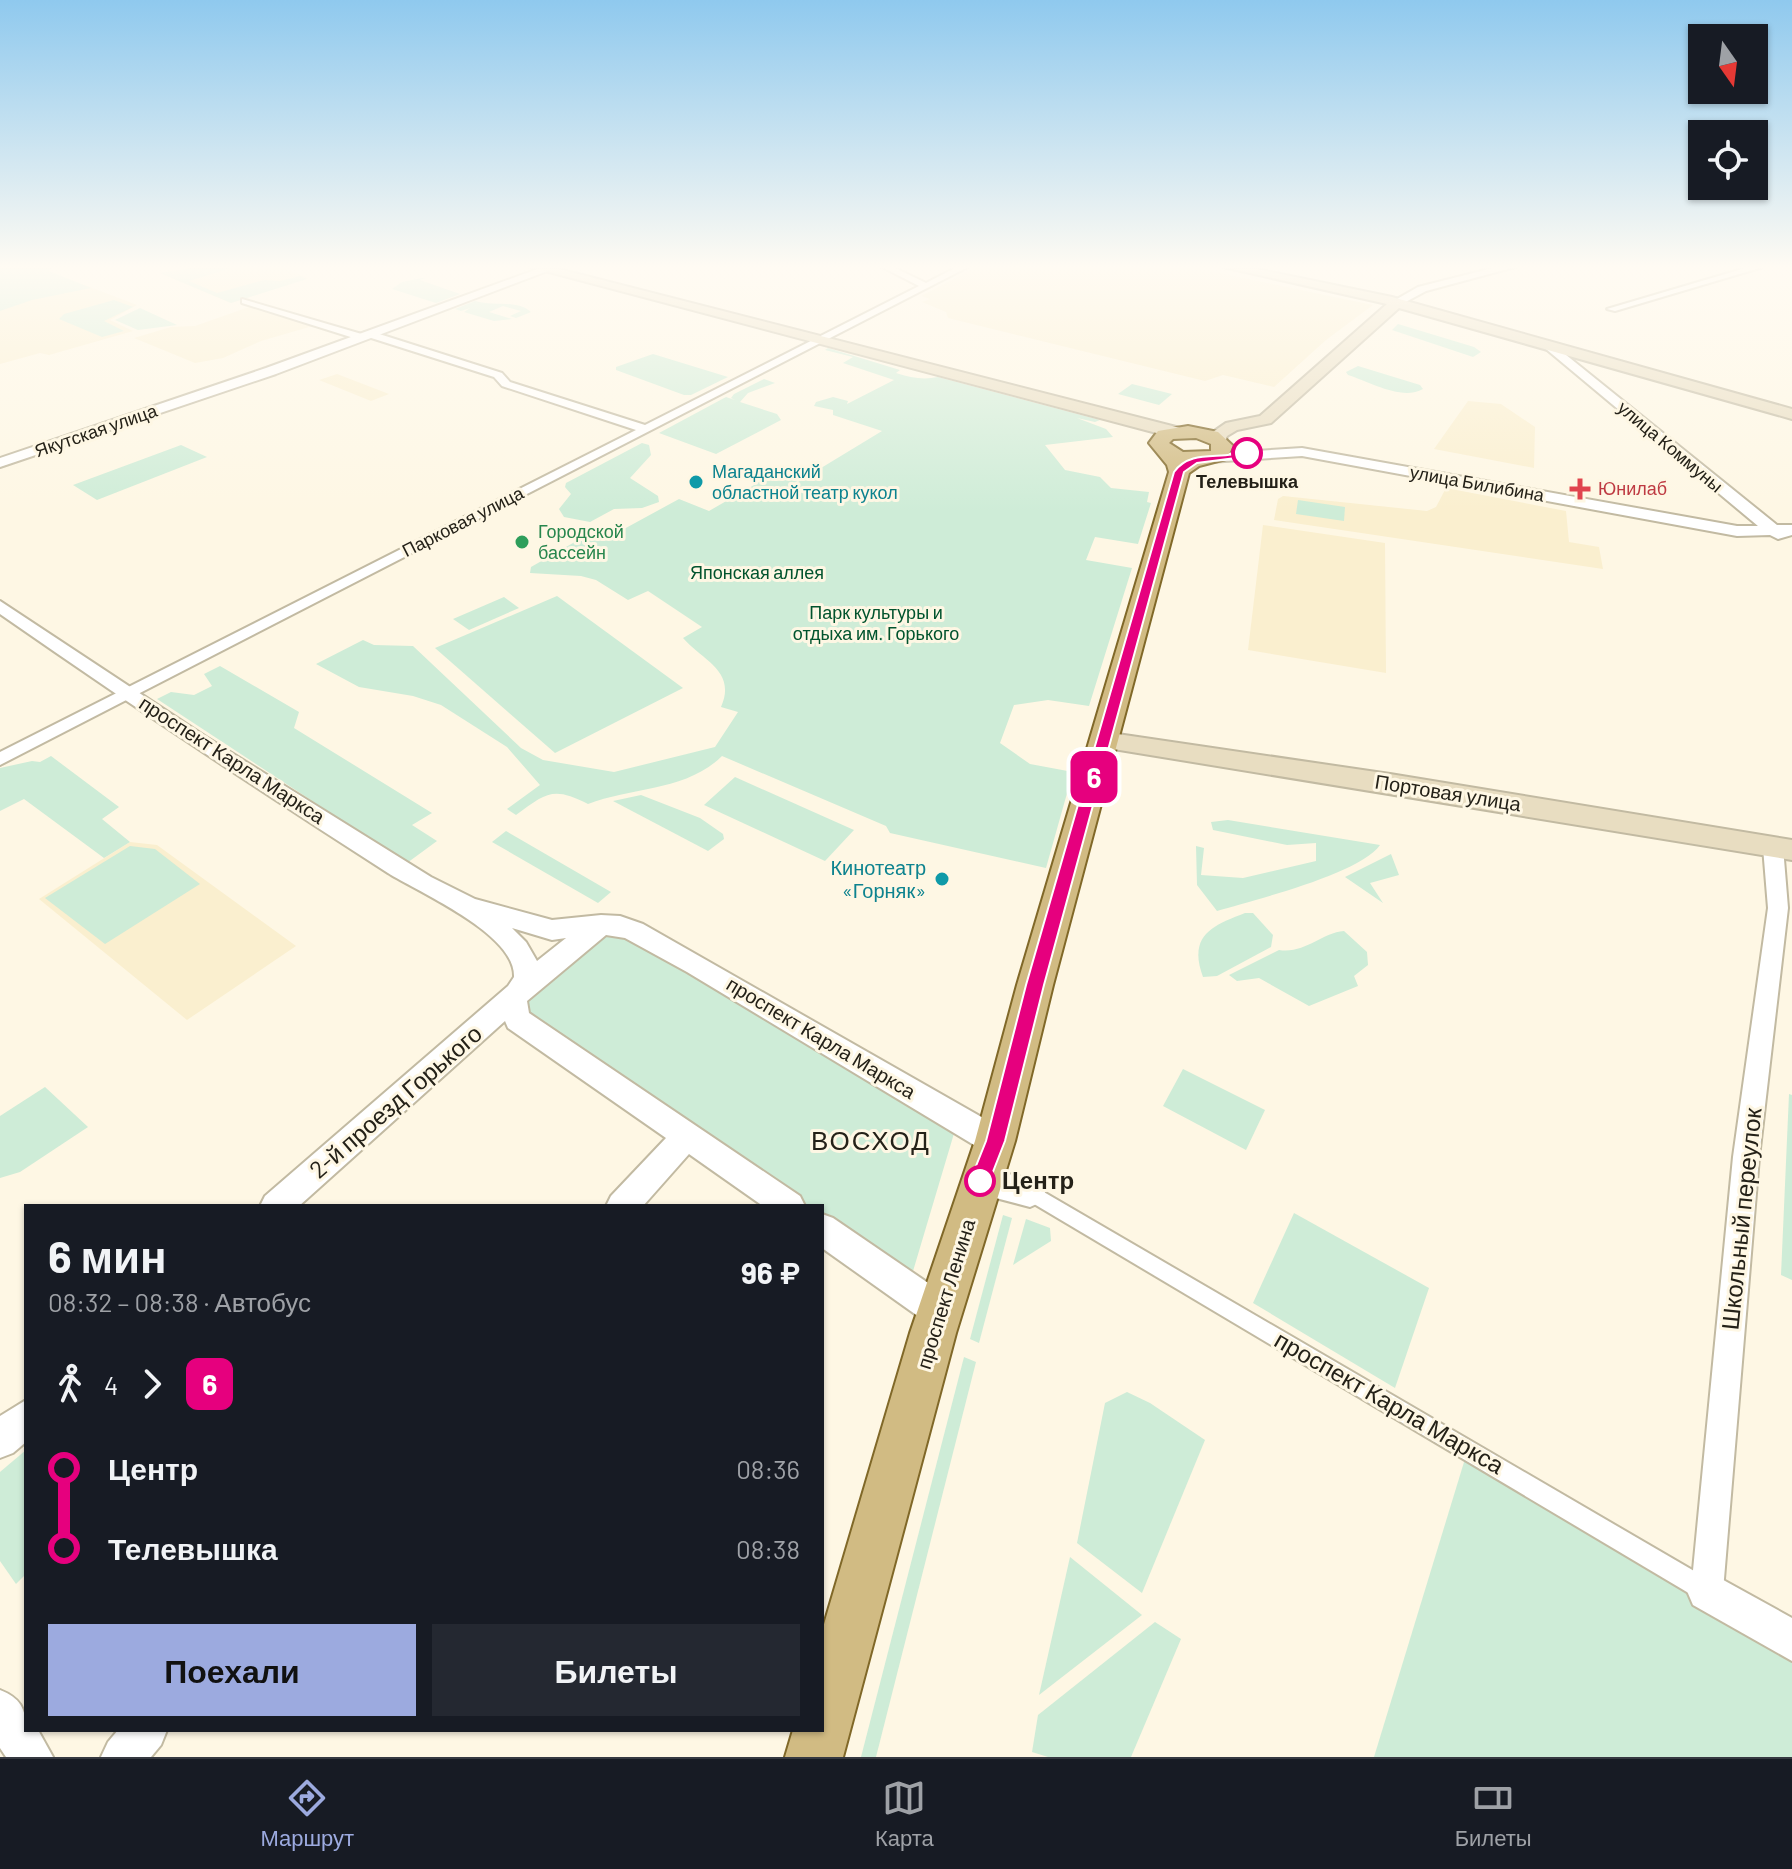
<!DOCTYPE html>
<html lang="ru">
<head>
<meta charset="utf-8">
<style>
	:root { --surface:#171b24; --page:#242831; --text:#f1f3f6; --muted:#9ea1a6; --line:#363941; --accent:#9caadf }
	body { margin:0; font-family:Barlow,sans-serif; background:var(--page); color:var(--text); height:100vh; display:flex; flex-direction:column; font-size:30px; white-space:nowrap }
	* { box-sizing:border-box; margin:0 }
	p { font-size:26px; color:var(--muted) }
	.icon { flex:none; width:44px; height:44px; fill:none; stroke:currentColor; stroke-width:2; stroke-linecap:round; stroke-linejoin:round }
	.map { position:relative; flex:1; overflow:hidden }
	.side { position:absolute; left:24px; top:1204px; width:800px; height:528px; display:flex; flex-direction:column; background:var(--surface); border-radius:0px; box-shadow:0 2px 6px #0004 }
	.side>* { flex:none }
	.badge { padding:0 16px; border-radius:12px; font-size:28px; line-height:52px }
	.needle { width:52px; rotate:166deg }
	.tools { position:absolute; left:1688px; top:24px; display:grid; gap:16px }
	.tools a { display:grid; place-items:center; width:80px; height:80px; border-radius:0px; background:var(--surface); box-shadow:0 2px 6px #0004; font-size:40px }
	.map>.badge { position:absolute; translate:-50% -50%; box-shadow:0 0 0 4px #fff }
	.legs { display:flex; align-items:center; gap:12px; height:88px; padding:0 24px; font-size:26px }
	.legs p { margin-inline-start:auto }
	.head { display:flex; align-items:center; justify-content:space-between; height:136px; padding:0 24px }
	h1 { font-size:44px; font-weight:700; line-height:60px }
	.action { display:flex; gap:16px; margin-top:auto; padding:16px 24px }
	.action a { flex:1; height:92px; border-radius:0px; background:var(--accent); color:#111; font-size:32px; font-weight:700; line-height:92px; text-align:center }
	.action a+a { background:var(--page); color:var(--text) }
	ul { padding:0 24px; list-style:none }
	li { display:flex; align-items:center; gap:28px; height:80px; font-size:30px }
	li i { display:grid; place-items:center; width:12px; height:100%; margin:0 10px; background:currentColor }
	li i::after { content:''; width:20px; height:20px; margin:-10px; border:6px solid; border-radius:50%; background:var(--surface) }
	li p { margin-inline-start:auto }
	li:first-child i { background:linear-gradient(#0000 50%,currentColor 0) }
	li:last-child i { background:linear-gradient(currentColor 50%,#0000 0) }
	.dock { display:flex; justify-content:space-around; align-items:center; height:112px; border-top:2px solid var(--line); background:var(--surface); font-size:22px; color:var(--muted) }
	.dock a { display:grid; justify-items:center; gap:4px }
	.dock .on { color:var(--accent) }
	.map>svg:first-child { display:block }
</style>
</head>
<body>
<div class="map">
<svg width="1792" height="1757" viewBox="0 0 1792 1757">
	<rect width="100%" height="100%" fill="#fef7e4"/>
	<g fill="#faefcf">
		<path d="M197,267H282L308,278L231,303L159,273Z"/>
		<path d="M977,267H1191L1373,305L1326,340L1274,387L1223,375L1205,381L948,318L946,312L922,302L930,299L921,296Z"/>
		<path d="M82,284L137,305L110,320L133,331L49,355L40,353L0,364V306Z"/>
		<path d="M249,307L316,325L261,341L223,358L195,363L134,338L171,327L195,326Z"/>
		<path d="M337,374L389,394L371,401L319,380Z"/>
		<path d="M1468,401L1501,404L1535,427L1534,468L1434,449Z"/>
		<path d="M1446,488L1566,511L1569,542L1599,547L1603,569L1274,520L1278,499L1283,496L1427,511L1436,507Z"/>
		<path d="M1263,525L1385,543L1386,673L1248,650Z"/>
		<path d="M130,842L157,845L296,946L187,1020L39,899Z"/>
	</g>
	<g fill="#ceecd7">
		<path d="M0,267H54L49,271L91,288L32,300L0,311Z"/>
		<path d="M198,267H234L189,281L217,293L264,280L280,281L300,276L307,279L231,303L160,273Z"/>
		<path d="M422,278H425L420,280L460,294L436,303L392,289L402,282Z"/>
		<path d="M114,300L133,307L104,321L124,331L102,337L59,319L64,314Z"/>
		<path d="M475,301C494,307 516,299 531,312L516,318L510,316L521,311L503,306L489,312L512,319L494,321L464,312L470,308L461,311L455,309Z"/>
		<path d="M140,308L177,325L138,330L115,320Z"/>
		<path d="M1398,324L1474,347L1481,352L1473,357L1392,330Z"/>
		<path d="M828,348L900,370L896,373C911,378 924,380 938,377L1100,420L1095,422L1077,418L1106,429L1113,437L1045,445L1065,470L1100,477L1111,488L1149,492L1147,502L1151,503L1138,544L1095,537L1086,560L1132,568L1089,706L1048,700L1014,705L1000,743L1030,764L1073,772L1046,868L890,833L886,826L722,756C687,791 632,787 588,804C553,786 546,793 516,815L507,809L540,785L507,747L441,705L413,696L359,687L316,664L363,640L374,645L413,646L521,748L543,760L614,772L715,747L738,712L721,707C737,671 702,660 683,638L702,627L648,591L628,600L596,580L581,576L530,573L531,567L587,535L602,541L679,499L709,511L773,474L798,482L882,431L833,415V410L814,406L816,402L833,397L848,401L847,404L894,380L843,363L853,357L825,350Z"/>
		<path d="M653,354L728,377L691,395H684L616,370V367Z"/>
		<path d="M1358,366L1420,385L1423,389C1402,401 1370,382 1348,375L1346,372Z"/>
		<path d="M764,379L775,383L748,393L740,402L777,414L781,420L716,454L659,433L726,397L735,400L731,398L734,394Z"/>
		<path d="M1132,384L1172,394L1159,405L1118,394Z"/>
		<path d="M642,443L649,445L651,455L630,478L658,496L659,502L642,508L614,509L590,522L564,517L559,509L571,494L565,487L566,483Z"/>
		<path d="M181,445L207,457L97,500L73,485Z"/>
		<path d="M1298,500L1345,507L1344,521L1296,514Z"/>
		<path d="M557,596L683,688L555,753L435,648Z"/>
		<path d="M504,597L519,608L469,630L453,619Z"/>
		<path d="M220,666L299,712L294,728L432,813L412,825L437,841L407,863L157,699L171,692L194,695L212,686L204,674Z"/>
		<path d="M51,756L119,807L102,819L130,842L104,858L24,799L0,811V768L32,761L40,762Z"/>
		<path d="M735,777L854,830L825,861L704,805Z"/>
		<path d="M641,795L700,818L723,834L724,839L708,851L613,801Z"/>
		<path d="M1228,820L1380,845C1360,874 1254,900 1217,911L1197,885L1196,846L1204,848L1201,875L1243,878L1316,861V843L1287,845L1213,830L1211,822Z"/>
		<path d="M506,831L611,892L598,903L492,842Z"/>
		<path d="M130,846L155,849L200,884L105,944L45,898Z"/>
		<path d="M1391,854L1399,875L1370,883L1383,903L1345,877Z"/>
		<path d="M1245,913H1253L1273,935L1271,947L1217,976L1203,977C1188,936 1211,926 1245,913Z"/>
		<path d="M610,924L958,1120L908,1288L822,1229V1206H789L518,1020L514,997Z"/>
		<path d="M1344,931L1367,952L1368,965L1354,976L1358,986L1309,1006L1259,978L1237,981L1229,975L1279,950C1305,954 1321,933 1344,931Z"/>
		<path d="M1183,1069L1265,1110L1246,1150L1163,1106Z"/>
		<path d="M45,1087L88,1127L20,1172L0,1178V1116Z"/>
		<path d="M1789,1094L1792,1095V1280L1781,1275Z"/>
		<path d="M1294,1213L1429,1288L1395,1388L1253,1303Z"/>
		<path d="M1003,1215L1012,1218L979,1343L970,1339Z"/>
		<path d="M1026,1219L1050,1228L1051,1241L1013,1265Z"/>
		<path d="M964,1357L976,1362L876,1757H861Z"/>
		<path d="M1127,1392L1150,1403L1205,1440L1142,1593L1077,1543L1105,1403Z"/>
		<path d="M1468,1449L1792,1641V1757H1374Z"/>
		<path d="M26,1450V1574L16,1584L0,1561V1472Z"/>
		<path d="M1070,1557L1142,1615L1039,1695Z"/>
		<path d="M1155,1622L1181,1639L1131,1757H1048L1032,1752L1038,1715Z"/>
	</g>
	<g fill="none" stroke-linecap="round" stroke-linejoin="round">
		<g stroke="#c2baa2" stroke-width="4">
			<path id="pedestrian" d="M1030,1184L1713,1582L1717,1590L1713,1598L1705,1602L1697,1598L1024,1198L1021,1192L1024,1186Z"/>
		</g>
		<g stroke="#c2baa2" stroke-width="4">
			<g id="minor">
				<path d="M882,267H893L926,283L957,267H968L0,765V752L636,430L502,386L494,377L365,336V339H357L242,303V299L365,335V332H373L502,373L510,382L645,425L919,286Z"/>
				<path d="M1749,267H1763L1615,311L1607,309Z"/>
				<path d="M1773,840L1783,847L1788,908L1759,1157L1723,1591L1719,1603L1707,1607L1695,1603L1691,1591L1733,1157L1768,908L1763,847Z"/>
			</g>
		</g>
		<g stroke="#c2baa2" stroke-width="4">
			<g id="tertiary">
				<path d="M543,267H558L276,374L0,467V458L266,368Z"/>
				<path d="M1497,267H1515L1426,291L1400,305L1390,303L1418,287Z"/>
				<path d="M1550,342L1777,525H1792V535L1778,539L1770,535L1737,536L1302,456L1209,462L1202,458L1209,454L1302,448L1737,526H1758L1546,349V343Z"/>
				<path d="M0,601L206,737L431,877L475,899L552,920L601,915L620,916L643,924L1006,1131L1010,1141L1006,1151L995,1154L984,1151L687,972L625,938L606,935L527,1001L529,1013L800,1196L805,1206H763L689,1154L643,1206H606L611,1196L666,1138L508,1028L505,1021L299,1206H260L265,1196L508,986L514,977C516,934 420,893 388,873C257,789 128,703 0,614ZM512,928L552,940L566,938L537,961L526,942Z"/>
				<path d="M980,1167L1041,1182L1045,1192L1041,1202L1030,1207L969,1191L965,1181L969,1171Z"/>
				<path d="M822,1214L833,1218L953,1300L958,1312L953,1324L941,1329L929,1324L822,1248Z"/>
				<path d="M26,1400V1442L13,1453L0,1458V1416Z"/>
				<path d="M1707,1571L1792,1618V1661L1693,1605L1687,1591L1693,1577Z"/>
				<path d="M0,1690C20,1698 26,1708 26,1730H38L53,1757H6L0,1748Z"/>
				<path d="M118,1730H167L161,1745L151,1757H101L108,1742Z"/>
			</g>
		</g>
		<g stroke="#c2baa2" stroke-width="4">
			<g id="secondary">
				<path d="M530,267H551L1180,428L1182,432L1180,436H1168Z"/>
				<path d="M1223,267H1247L1392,297L1792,409V419L1399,308L1271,423L1237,430L1227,436L1225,444H1213L1210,434L1226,423L1260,416L1387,304Z"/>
				<path d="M1104,732L1390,774L1792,840V860L1095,746L1092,740L1095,734Z"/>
			</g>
		</g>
		<g stroke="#806828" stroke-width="4">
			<path id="primary" d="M1188,426L1218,432L1233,446L1226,459L1199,466L1189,473L1053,985L1015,1141L956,1333L843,1757H785L793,1730H822V1631L910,1333L975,1141L1017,985L1169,472L1167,465L1149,443L1158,431ZM1196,438L1211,444V451L1183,452L1169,443L1173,439Z"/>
		</g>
		<use href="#pedestrian" fill="#fff" fill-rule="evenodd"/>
		<use href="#minor" fill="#fff" fill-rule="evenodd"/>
		<use href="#tertiary" fill="#fff" fill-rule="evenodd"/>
		<use href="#secondary" fill="#e8ddc1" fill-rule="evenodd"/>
		<use href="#primary" fill="#d1bb83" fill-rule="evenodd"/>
	</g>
	<linearGradient id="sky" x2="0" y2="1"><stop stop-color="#8fc9ee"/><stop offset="0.52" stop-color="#fffbf3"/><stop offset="1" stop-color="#fffbf3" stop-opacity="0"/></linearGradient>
	<rect width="1792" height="513" fill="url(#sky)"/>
	<path fill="#e6007e" stroke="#fff" stroke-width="2" d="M1247,450L1267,454L1197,463L1184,472L1044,985L1005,1141L987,1187L980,1190L973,1187L970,1181L986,1141L1026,985L1174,472C1192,447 1224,462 1247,450Z"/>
	<g fill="#fff" stroke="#e6007e" stroke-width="4">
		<circle cx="1247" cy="453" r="14"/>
		<circle cx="980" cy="1181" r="14"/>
	</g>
	<g fill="#0f9aa8" stroke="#fef7e4" stroke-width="3">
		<circle cx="696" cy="482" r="8"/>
		<circle cx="942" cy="879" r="8"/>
	</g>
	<path fill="#e0444e" stroke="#fef7e4" stroke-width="3" d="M1576 477h8v8h8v8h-8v8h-8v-8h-8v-8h8z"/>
	<circle fill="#2e9e5b" stroke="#fef7e4" stroke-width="3" cx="522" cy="542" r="8"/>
	<g text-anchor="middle" stroke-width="6" stroke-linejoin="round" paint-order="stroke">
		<g font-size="18" fill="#242118" stroke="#fef7e4">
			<text transform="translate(96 431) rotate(-19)" y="6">Якутская улица</text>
			<text transform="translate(1670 447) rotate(40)" y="6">улица Коммуны</text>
			<text transform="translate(1477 484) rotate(10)" y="6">улица Билибина</text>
			<text transform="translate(463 522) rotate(-27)" y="6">Парковая улица</text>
		</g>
		<g font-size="18" fill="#0d838f" stroke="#fef7e4" text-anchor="start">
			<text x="712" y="478">Магаданский<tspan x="712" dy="21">областной театр кукол</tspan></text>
		</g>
		<g font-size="18" font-weight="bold" fill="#242118" stroke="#fef7e4">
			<text x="1247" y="488">Телевышка</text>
		</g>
		<g font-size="18" fill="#be3a42" stroke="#fef7e4" text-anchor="start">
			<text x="1598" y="495">Юнилаб</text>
		</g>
		<g font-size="18" fill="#27864d" stroke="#fef7e4" text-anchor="start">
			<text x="538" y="538">Городской<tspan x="538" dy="21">бассейн</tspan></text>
		</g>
		<g font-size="18" fill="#01532d" stroke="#fef7e4">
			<text x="757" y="579">Японская аллея</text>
			<text x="876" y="619">Парк культуры и<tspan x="876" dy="21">отдыха им. Горького</tspan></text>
		</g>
		<g font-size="20" fill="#242118" stroke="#fef7e4">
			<text transform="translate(232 760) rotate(33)" y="7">проспект Карла Маркса</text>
			<text transform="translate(1448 793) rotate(9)" y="7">Портовая улица</text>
			<text transform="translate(821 1038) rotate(31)" y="7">проспект Карла Маркса</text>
			<text transform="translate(946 1294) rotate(-73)" y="7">проспект Ленина</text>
		</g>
		<g font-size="20" fill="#0d838f" stroke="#fef7e4" text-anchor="end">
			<text x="926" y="875">Кинотеатр<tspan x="926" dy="23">«Горняк»</tspan></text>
		</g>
		<g font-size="24" fill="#242118" stroke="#fef7e4">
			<text transform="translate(396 1102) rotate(-41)" y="8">2-й проезд Горького</text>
			<text transform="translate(1742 1219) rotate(-84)" y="8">Школьный переулок</text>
			<text transform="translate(1389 1403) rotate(30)" y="8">проспект Карла Маркса</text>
		</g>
		<g font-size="24" font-weight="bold" fill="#242118" stroke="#fef7e4" text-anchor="start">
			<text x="1002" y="1189">Центр</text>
		</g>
		<g font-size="26" letter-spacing="2" fill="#242118" stroke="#fef7e4">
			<text x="871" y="1150">ВОСХОД</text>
		</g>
	</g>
</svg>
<div class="tools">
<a><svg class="needle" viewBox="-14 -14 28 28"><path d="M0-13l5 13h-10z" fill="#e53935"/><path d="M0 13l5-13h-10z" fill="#9ea1a6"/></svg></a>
<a><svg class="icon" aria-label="locate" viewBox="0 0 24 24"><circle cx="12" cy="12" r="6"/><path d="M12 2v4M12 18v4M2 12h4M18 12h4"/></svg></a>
</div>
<b class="badge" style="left:1094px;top:777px;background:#e6007e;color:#fff">6</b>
<section class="side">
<div class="head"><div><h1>6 мин</h1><p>08:32 – 08:38 · Автобус</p></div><b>96 ₽</b></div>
<div class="legs"><svg class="icon" aria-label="walk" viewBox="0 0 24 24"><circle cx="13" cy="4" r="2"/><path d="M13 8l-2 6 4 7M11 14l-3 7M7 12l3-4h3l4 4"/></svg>4<svg class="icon" aria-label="forward" viewBox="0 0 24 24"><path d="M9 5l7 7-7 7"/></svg><b class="badge" style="background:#e6007e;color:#fff">6</b></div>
<ul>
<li><i style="color:#e6007e"></i><b>Центр</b><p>08:36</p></li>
<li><i style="color:#e6007e"></i><b>Телевышка</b><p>08:38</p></li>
</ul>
<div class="action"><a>Поехали</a><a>Билеты</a></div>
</section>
</div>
<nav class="dock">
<a class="on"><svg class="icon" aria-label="directions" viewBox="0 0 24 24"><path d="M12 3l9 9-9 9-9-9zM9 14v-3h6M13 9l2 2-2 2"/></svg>Маршрут</a>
<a><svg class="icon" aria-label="map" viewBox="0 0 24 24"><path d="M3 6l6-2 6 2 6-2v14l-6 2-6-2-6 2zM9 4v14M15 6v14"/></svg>Карта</a>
<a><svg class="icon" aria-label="tickets" viewBox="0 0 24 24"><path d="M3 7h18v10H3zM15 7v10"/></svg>Билеты</a>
</nav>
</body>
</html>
